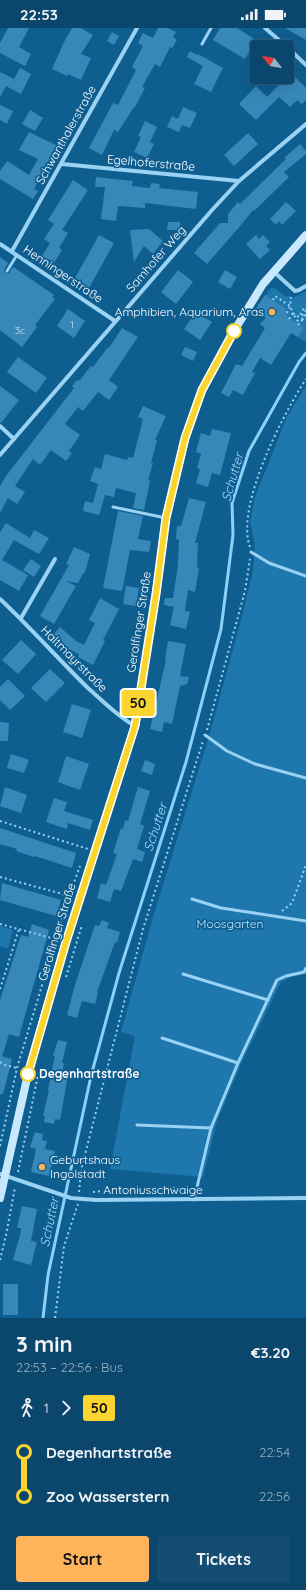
<!DOCTYPE html>
<html lang="en">
<head>
<meta charset="utf-8">
<style>
	:root { --surface:#0b466c; --page:#144d72; --text:#f1f3f6; --muted:#9ab1c2; --line:#2b5e7f; --accent:#ffb35b }
	body { margin:0; font-family:Quicksand,sans-serif; background:var(--page); color:var(--text); height:100vh; display:flex; flex-direction:column; font-size:15px; white-space:nowrap }
	* { box-sizing:border-box; margin:0 }
	p { font-size:13px; color:var(--muted) }
	.icon { flex:none; width:22px; height:22px; fill:none; stroke:currentColor; stroke-width:2; stroke-linecap:round; stroke-linejoin:round }
	.map { position:relative; height:1290px; overflow:hidden }
	.panel { display:flex; flex-direction:column; background:var(--surface); flex:1 }
	.panel>* { flex:none }
	.badge { padding:0 8px; border-radius:3px; font-size:14px; line-height:26px }
	.needle { width:26px; rotate:301deg }
	.tools { position:absolute; left:250px; top:12px; display:grid; gap:8px }
	.tools a { display:grid; place-items:center; width:44px; height:44px; border-radius:4px; background:var(--surface); box-shadow:0 4px 16px #0002,0 0 0 1px var(--line); font-size:20px }
	.map>.badge { position:absolute; translate:-50% -50%; box-shadow:0 0 0 2px #fff }
	.legs { display:flex; align-items:center; gap:6px; height:44px; padding:0 16px; font-size:13px }
	.legs p { margin-inline-start:auto }
	.overview { display:flex; align-items:center; justify-content:space-between; height:68px; padding:0 16px }
	h1 { font-size:22px; font-weight:800; line-height:30px }
	.primary-button { display:flex; gap:8px; margin-top:auto; padding:8px 16px }
	.primary-button a { flex:1; height:46px; border-radius:4px; background:var(--accent); color:#111; font-size:16px; font-weight:800; line-height:46px; text-align:center }
	.primary-button a+a { background:var(--page); color:var(--text) }
	ul { padding:0 16px; list-style:none }
	li { display:flex; align-items:center; gap:14px; height:44px; font-size:15px }
	li i { display:grid; place-items:center; width:6px; height:100%; margin:0 5px; background:currentColor }
	li i::after { content:''; width:10px; height:10px; margin:-5px; border:3px solid; border-radius:50%; background:var(--surface) }
	li p { margin-inline-start:auto }
	li:first-child i { background:linear-gradient(#0000 50%,currentColor 0) }
	li:last-child i { background:linear-gradient(currentColor 50%,#0000 0) }
	.status { display:flex; justify-content:space-between; align-items:center; height:28px; padding:0 20px; background:var(--surface); direction:ltr }
	.status svg { height:11px; fill:currentColor }
	.map>svg:first-child { display:block }
</style>
</head>
<body>
<div class="status"><b>22:53</b><svg viewBox="0 0 49 12"><path d="M0 12V9h3v3zM5 12V6h3v6zM10 12V3h3v9zM15 12V0h3v12zM26 1h20v11H26zM47 4h2v5h-2z"/></svg></div>
<div class="map">
<svg width="306" height="1290" viewBox="0 0 306 1290">
	<rect width="100%" height="100%" fill="#0f5e90"/>
	<g fill="#1e78ae">
		<path d="M271,260H274L287,269L288,267L293,270L306,263V314L255,282Z"/>
		<path d="M306,358V946L291,949L281,954L241,1036L217,1093L203,1149L110,1141L135,1008L121,1004L153,889L210,705L241,592L253,543L255,516L250,494L255,469L287,389Z"/>
		<path d="M0,898L13,902L8,921L0,918Z"/>
	</g>
	<g fill="none" stroke-linecap="round" stroke-linejoin="round">
		<path stroke="#8ad0f7" stroke-width="3" d="M43,1290L48,1247L91,1048L119,945L186,734L221,601L233,507L232,475L249,423L299,334L306,325"/>
	</g>
	<g fill="#3788b9">
		<path d="M8,0H29L19,19L31,26L25,38L0,25V15Z"/>
		<path d="M72,0H81L93,7L81,26L91,30L81,52L68,46L67,48L52,41L64,14Z"/>
		<path d="M158,0H168L176,4L173,9L177,12L172,20L170,19L160,39L155,36L142,59L145,60L135,79H134L118,104L114,102L102,127L89,120L113,75L118,77L136,42L132,39L143,18L138,15L143,5L153,10Z"/>
		<path d="M220,0H237L256,12L245,31L213,12Z"/>
		<path d="M285,0H306V12Z"/>
		<path d="M112,4L119,8L114,17L107,13Z"/>
		<path d="M190,23L197,27L198,26L223,40L211,64L194,56L203,38L187,29Z"/>
		<path d="M20,40L31,46L21,66L6,58L0,69V44L14,51Z"/>
		<path d="M291,45L306,60V72L302,76L297,72L290,79L279,69L256,92L239,76L256,58L267,69Z"/>
		<path d="M0,77L13,83L7,96L0,92Z"/>
		<path d="M183,79L197,85L190,100L182,97L179,104L167,99L172,88L178,91Z"/>
		<path d="M30,82L43,90L35,103L22,96Z"/>
		<path d="M145,93L157,99L150,114L154,116L147,130L134,124L141,109L138,108Z"/>
		<path d="M29,104L58,118L34,161L38,163L33,171L0,151V143L7,133L29,147L38,131L19,122Z"/>
		<path d="M248,105L258,116L234,138L224,127Z"/>
		<path d="M300,116L306,123V126L284,144L289,149L254,183L253,182L241,197L207,236L194,225L220,195H228V186L238,174L240,176L286,131L284,130Z"/>
		<path d="M96,149L133,153L132,158L150,160L151,155L160,156L159,160L198,164L196,181L145,175V180L118,178L116,193L101,191L105,159H95Z"/>
		<path d="M73,152L88,162L62,202L68,205L59,220L62,222L52,238L40,231L50,215L44,211L54,196L48,192Z"/>
		<path d="M286,174L296,183L282,197L279,193L276,197L270,191Z"/>
		<path d="M168,194H180V202H167Z"/>
		<path d="M149,201L163,213L153,226L144,218L134,234L130,202Z"/>
		<path d="M99,207L114,215L89,260L74,252Z"/>
		<path d="M256,207L259,211L263,207L270,214L266,218L270,222L260,231L246,216Z"/>
		<path d="M0,229L8,235L4,242L5,245H9L13,239L15,240L54,267L52,269L55,271L35,297L37,299L22,319L0,302Z"/>
		<path d="M178,242L193,254L176,276L161,264Z"/>
		<path d="M225,242L237,249L230,261L218,254Z"/>
		<path d="M265,267L286,281L287,289L303,300L298,309L291,305L271,337L260,330L252,344L255,345L243,367L233,362L229,369L221,365L236,336L242,338L265,300L260,296L266,290L255,282Z"/>
		<path d="M68,281L85,293L74,310L57,298Z"/>
		<path d="M196,284L212,294L200,312L184,301Z"/>
		<path d="M122,300L138,309L109,352L118,359L109,372L98,364L83,383L78,379L65,396L80,407L69,423L72,425L66,433L51,422L40,437L33,431L15,458L25,464L17,476L8,470L0,485V458L6,448L74,360L72,358L77,352L79,353L91,338L93,339L108,319L109,320Z"/>
		<path d="M185,319L197,324L193,333L181,327Z"/>
		<path d="M18,329L47,350L36,365L7,344Z"/>
		<path d="M0,358L19,372L1,395H0Z"/>
		<path d="M143,378L166,388L155,412H157L151,435H153L148,452L150,453L144,482L133,480L136,465L116,460L114,469L105,467L99,487L83,483L85,473L93,475L98,456L90,453L95,439L101,441L105,426L127,432L128,429L133,430L143,391L138,389Z"/>
		<path d="M212,401L231,405L220,447L212,445L208,459L196,455L200,441L197,440L201,426L196,424L201,405L210,408Z"/>
		<path d="M189,470L206,474L195,515H198L197,539L199,540L195,564L188,562L185,583L190,584L186,601L170,597L174,579L164,577L165,570H173L178,537L179,512L176,511L177,498H181Z"/>
		<path d="M118,483L143,488L138,511L151,513L149,524L130,522L122,563L103,560Z"/>
		<path d="M6,495L30,510L34,502L49,510L39,526L14,512L2,532L28,547L19,563L0,552V504Z"/>
		<path d="M74,519L90,526L85,545L84,544L78,555L66,553L76,558L54,596L40,588L69,537L66,536Z"/>
		<path d="M31,531L41,538L34,549L23,542Z"/>
		<path d="M126,558L139,560L136,578L123,576Z"/>
		<path d="M100,570L119,581L103,612L105,613L93,637L78,629L79,626L69,621L53,607L60,599L76,613L84,617L95,595L89,592Z"/>
		<path d="M21,612L36,626L18,646L2,632Z"/>
		<path d="M168,613L186,616L180,648L189,649L187,656L180,658L172,696L164,694L162,704L150,701L166,632H165Z"/>
		<path d="M50,641L65,655L46,674L31,660Z"/>
		<path d="M8,651L25,668L10,682L0,672V659Z"/>
		<path d="M72,676L91,682L82,710L63,704Z"/>
		<path d="M0,694L9,695L8,713H0Z"/>
		<path d="M11,726L29,732L24,745L7,740Z"/>
		<path d="M66,728L89,736L80,762L58,754Z"/>
		<path d="M145,732L155,736L152,747L141,743Z"/>
		<path d="M5,759L27,767L21,785L0,778Z"/>
		<path d="M138,759L150,763L140,796L144,798L137,821L145,824L142,834L133,831L121,863L114,861L110,874L97,870L101,855L106,857L117,826L113,825L121,800L123,801L125,792L128,793Z"/>
		<path d="M54,770L67,774L64,783L93,792L90,802L68,795L67,801L46,794Z"/>
		<path d="M0,800L76,825L72,840L35,828L34,829L16,823L17,821L0,816Z"/>
		<path d="M2,855L61,872L56,888L0,872Z"/>
		<path d="M102,892L109,895L107,900L120,904L117,915L115,914L97,964L98,965L95,976L82,973L77,990L67,987L75,957L95,897L99,898Z"/>
		<path d="M32,896L49,902L19,1009L9,1006L2,1029L1,1028L12,1031L3,1066H0V972L21,907L28,909Z"/>
		<path d="M58,1012L67,1014L62,1035H64L62,1046L68,1047L60,1092L55,1091L54,1096L44,1094L45,1088H43L49,1062H48L55,1028H53Z"/>
		<path d="M35,1104L43,1106L42,1112L47,1113L45,1121L55,1123L49,1148L31,1144L36,1121L30,1119Z"/>
		<path d="M22,1178L37,1181L31,1213L37,1214L31,1237L13,1232L20,1207L21,1200H17Z"/>
		<rect x="3" y="1256" width="15" height="31"/>
	</g>
	<g fill="none" stroke-linecap="round" stroke-linejoin="round">
		<g stroke="#99d2f3" stroke-width="2" stroke-dasharray="2 3" stroke-linecap="butt">
			<path d="M273,272L275,268L290,278L293,285L299,289L304,280L306,281"/>
			<path d="M306,282L301,290L303,291L306,286"/>
			<path d="M287,285L290,278L291,269"/>
			<path d="M289,291L293,285L299,295"/>
			<path d="M298,297L303,291"/>
			<path d="M250,519C235,479 283,386 306,351"/>
			<path d="M207,702L245,563L250,531"/>
			<path d="M0,793L88,821"/>
			<path d="M0,849L70,868"/>
			<path d="M282,883L292,875L306,837"/>
			<path d="M0,896L55,911"/>
			<path d="M66,949L82,897"/>
			<path d="M0,961L19,901"/>
			<path d="M0,1034L5,1037L17,1040"/>
			<path d="M0,1118L17,1040L69,868L80,838"/>
			<path d="M18,1144L38,1047"/>
			<path d="M79,1164L81,1142L143,901L203,713"/>
			<path d="M93,1164C125,1161 158,1158 190,1161"/>
			<path d="M0,1232L6,1207L15,1159"/>
			<path d="M55,1290L64,1218L78,1176"/>
		</g>
		<g stroke="#99d2f3" stroke-width="3">
			<path d="M202,16L211,0"/>
			<path d="M7,243L17,227"/>
			<path d="M113,479L166,490"/>
			<path d="M251,524L269,535L306,548"/>
			<path d="M205,707L227,723L255,736L306,750"/>
			<path d="M192,871L221,880L306,893"/>
			<path d="M183,946L268,972"/>
			<path d="M162,1010L238,1035"/>
			<path d="M137,1097L211,1100"/>
			<path d="M194,1172L211,1100L238,1035L277,952L286,948L304,944L306,940"/>
		</g>
		<g stroke="#99d2f3" stroke-width="4">
			<path d="M265,0L287,19"/>
			<path d="M287,19L306,37"/>
			<path d="M62,136L239,153"/>
			<path d="M0,216L115,293"/>
			<path d="M12,223L137,0"/>
			<path d="M273,243L295,263L299,262L306,258"/>
			<path d="M0,398L14,411"/>
			<path d="M0,427L212,182L239,153L306,96"/>
			<path d="M0,571C31,600 59,632 89,661C104,674 117,688 135,698"/>
			<path d="M21,590L55,531"/>
			<path d="M0,1146L71,1170L96,1172L306,1170"/>
		</g>
		<path stroke="#c8e8fd" stroke-width="8" d="M0,1170L28,1046L42,996L66,914L135,698L156,566L166,490L185,411L202,362L234,303L263,256L306,207"/>
	</g>
	<g fill="none" stroke-linecap="round" stroke-linejoin="round">
		<g stroke="#fff" stroke-width="9">
			<path id="line-1" d="M28,1046L66,914L135,698L156,566L166,490L185,410L202,362L234,303"/>
		</g>
		<use href="#line-1" stroke="#fad52f" stroke-width="6"/>
	</g>
	<g fill="#ffb35b" stroke="#0f5e90" stroke-width="1.5">
		<circle cx="272" cy="284" r="4"/>
		<circle cx="42" cy="1139" r="4"/>
	</g>
	<g fill="#fff" stroke="#fad52f" stroke-width="2">
		<circle cx="234" cy="303" r="7"/>
		<circle cx="28" cy="1046" r="7"/>
	</g>
	<g text-anchor="middle" stroke-width="3.5" stroke-linejoin="round" paint-order="stroke">
		<g font-size="10" fill="#cde1ee">
			<text x="72" y="300">1</text>
			<text x="20" y="306">3c</text>
		</g>
		<g font-size="12" fill="#fff" stroke="#0f5e90">
			<text transform="translate(66 107) rotate(-61)" y="4">Schwanthalerstraße</text>
			<text transform="translate(151 135) rotate(5)" y="4">Egelhoferstraße</text>
			<text transform="translate(156 231) rotate(-49)" y="4">Samhofer Weg</text>
			<text transform="translate(63 246) rotate(34)" y="4">Henningerstraße</text>
			<text transform="translate(139 594) rotate(-81)" y="4">Gerolfinger Straße</text>
			<text transform="translate(74 631) rotate(45)" y="4">Haltmayrstraße</text>
			<text transform="translate(57 904) rotate(-73)" y="4">Gerolfinger Straße</text>
			<text x="153" y="1166">Antoniusschwaige</text>
		</g>
		<g font-size="12" fill="#fff" stroke="#0f5e90" text-anchor="end">
			<text x="264" y="288">Amphibien, Aquarium, Aras</text>
			<text x="50" y="1136" text-anchor="start">Geburtshaus<tspan x="50" dy="14">Ingolstadt</tspan></text>
		</g>
		<g font-size="12" fill="#c1e7fe" stroke="#0f5e90">
			<text x="230" y="900">Moosgarten</text>
		</g>
		<g font-size="12" font-weight="bold" fill="#fff" stroke="#0f5e90" text-anchor="start">
			<text x="39" y="1050">Degenhartstraße</text>
		</g>
		<g font-size="13" font-style="italic" fill="#a5dbfa" stroke="#0f5e90">
			<text transform="translate(232 449) rotate(-74)" y="5">Schutter</text>
			<text transform="translate(155 799) rotate(-72)" y="5">Schutter</text>
			<text transform="translate(49 1194) rotate(-78)" y="5">Schutter</text>
		</g>
	</g>
</svg>
<div class="tools">
<a><svg class="needle" viewBox="-14 -14 28 28"><path d="M0-13l5 13h-10z" fill="#e53935"/><path d="M0 13l5-13h-10z" fill="#9ab1c2"/></svg></a>
</div>
<b class="badge" style="left:138px;top:675px;background:#fad52f;color:#111">50</b>
</div>
<section class="panel">
<div class="overview"><div><h1>3 min</h1><p>22:53 – 22:56 · Bus</p></div><b>€3.20</b></div>
<div class="legs"><svg class="icon" aria-label="walk" viewBox="0 0 24 24"><circle cx="13" cy="4" r="2"/><path d="M13 8l-2 6 4 7M11 14l-3 7M7 12l3-4h3l4 4"/></svg>1<svg class="icon" aria-label="forward" viewBox="0 0 24 24"><path d="M9 5l7 7-7 7"/></svg><b class="badge" style="background:#fad52f;color:#111">50</b></div>
<ul>
<li><i style="color:#fad52f"></i><b>Degenhartstraße</b><p>22:54</p></li>
<li><i style="color:#fad52f"></i><b>Zoo Wasserstern</b><p>22:56</p></li>
</ul>
<div class="primary-button"><a>Start</a><a>Tickets</a></div>
</section>
</body>
</html>
